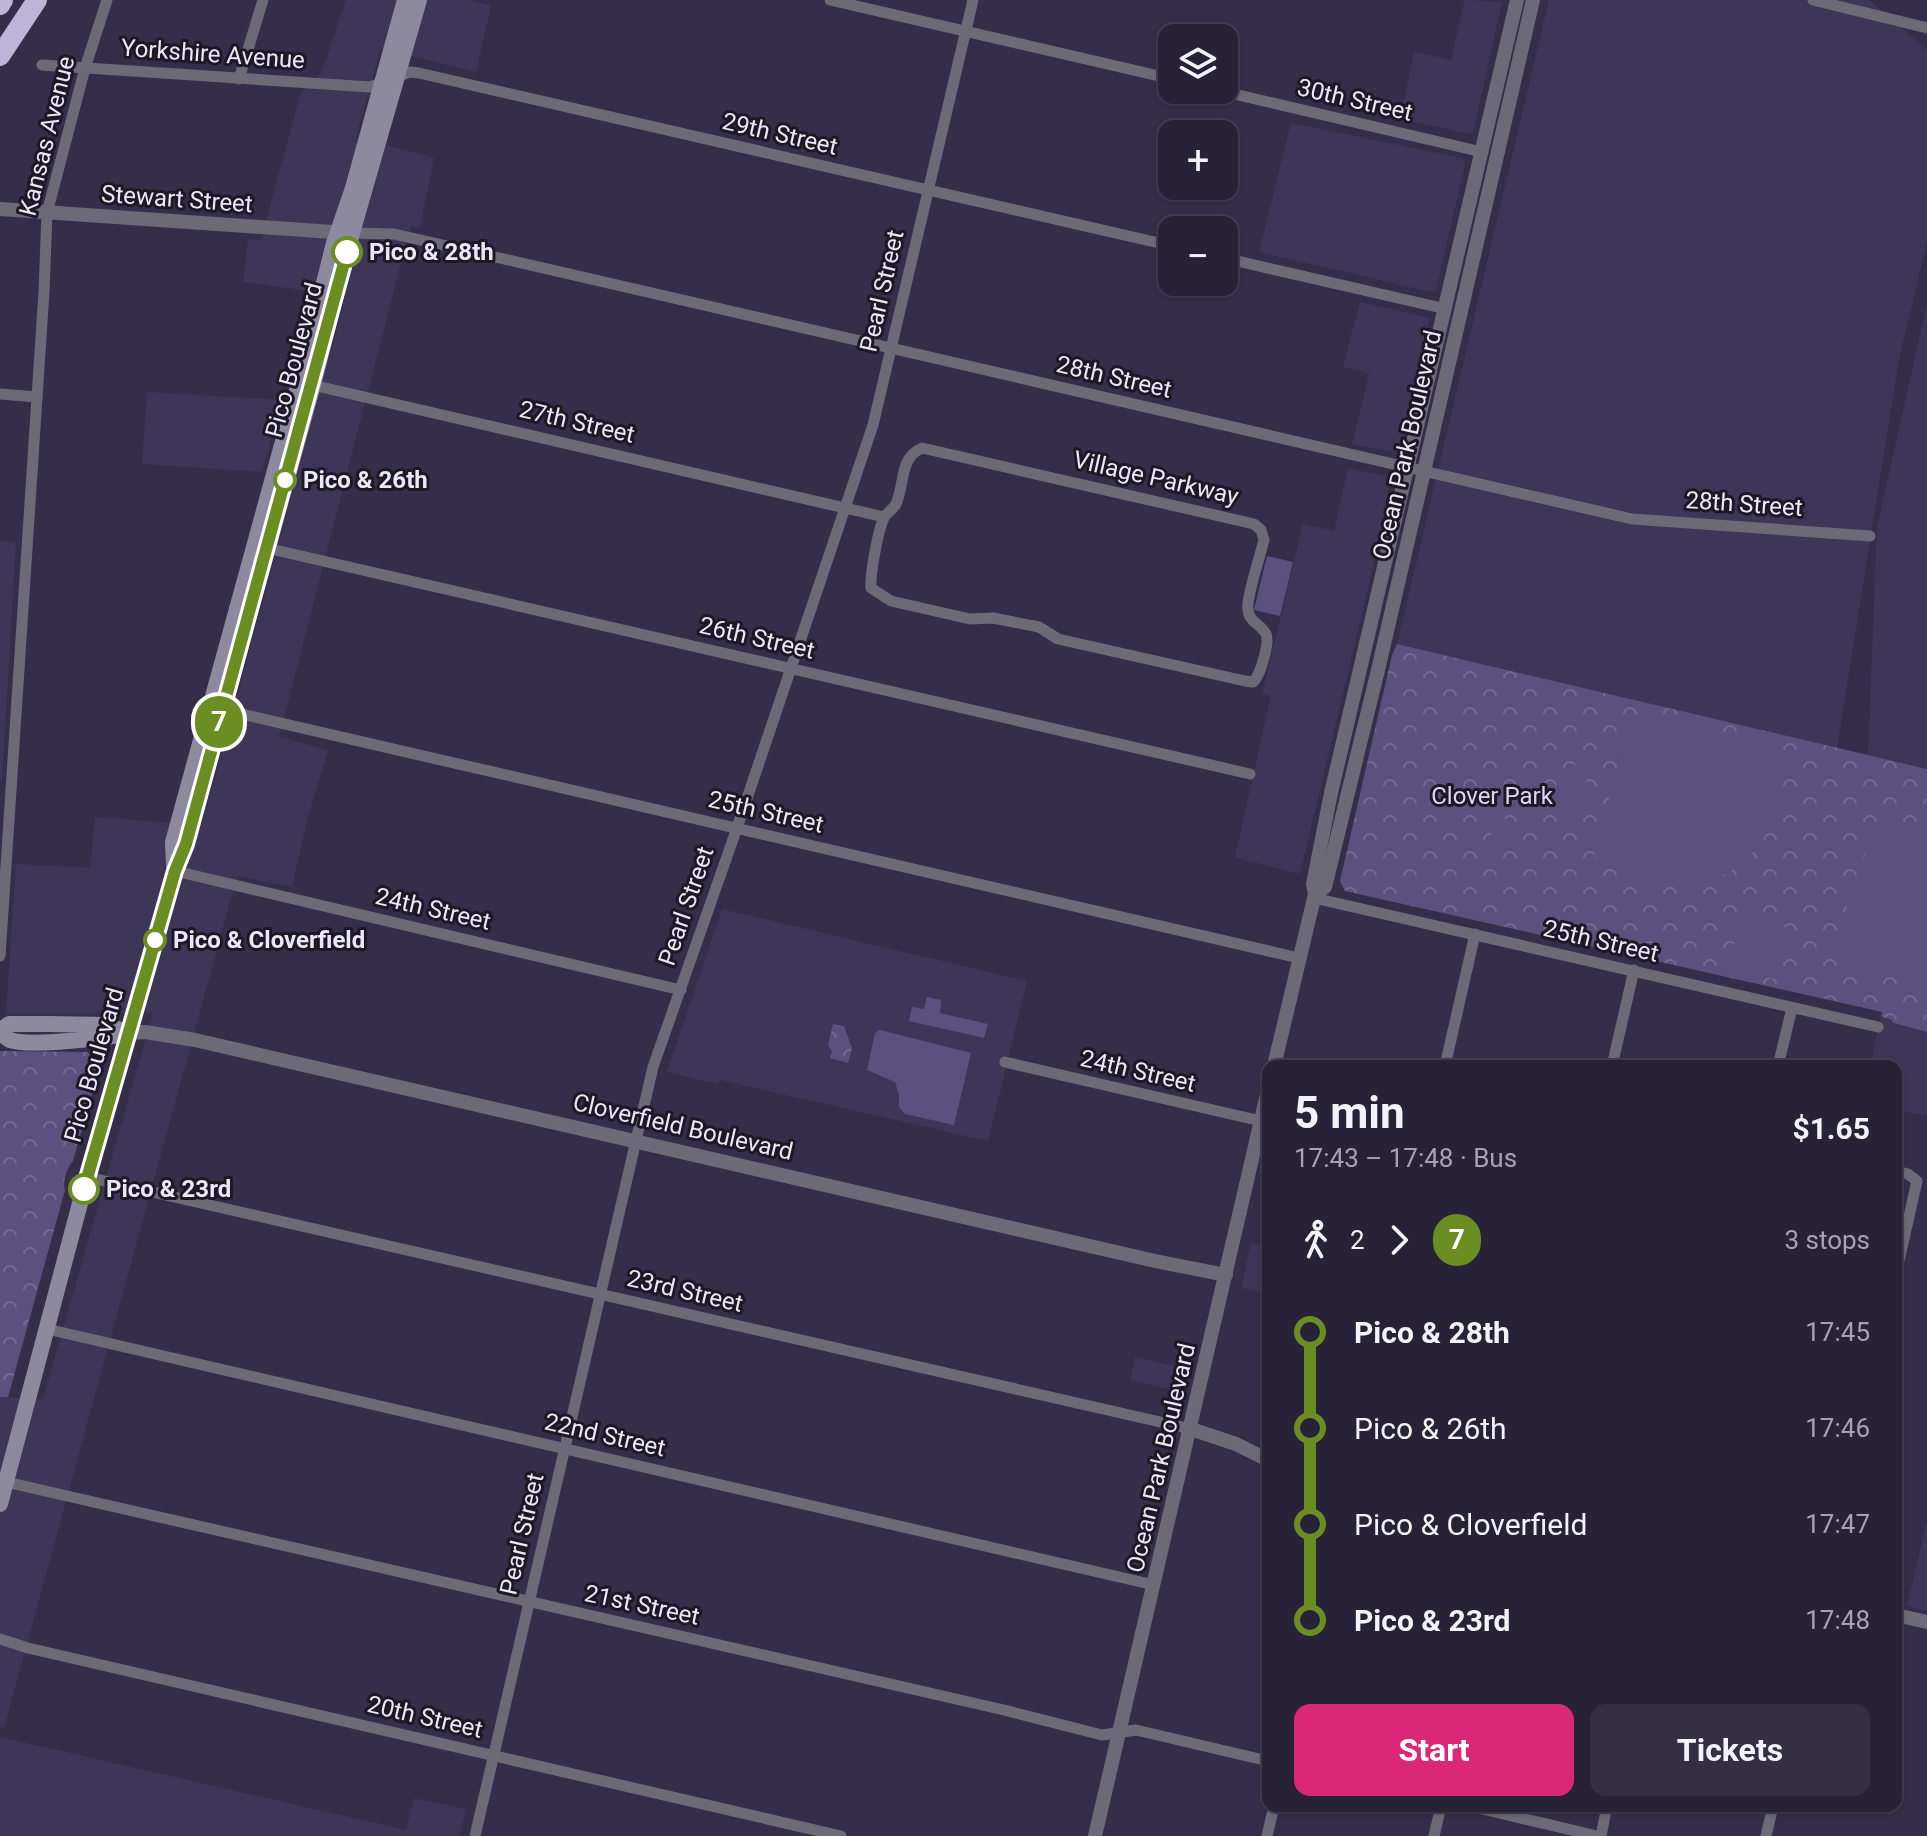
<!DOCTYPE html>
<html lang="en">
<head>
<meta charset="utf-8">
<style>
	:root { --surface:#282238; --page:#342f43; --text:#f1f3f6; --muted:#a5a4ae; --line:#443f53; --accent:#db2777 }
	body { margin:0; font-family:Roboto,sans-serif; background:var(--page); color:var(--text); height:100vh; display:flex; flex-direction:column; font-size:30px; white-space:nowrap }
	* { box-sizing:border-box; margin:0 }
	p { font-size:26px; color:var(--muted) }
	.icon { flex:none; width:44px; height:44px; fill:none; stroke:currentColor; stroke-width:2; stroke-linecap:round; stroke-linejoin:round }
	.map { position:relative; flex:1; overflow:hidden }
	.side { position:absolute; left:1262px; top:1060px; width:640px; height:752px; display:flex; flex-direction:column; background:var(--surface); border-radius:16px; box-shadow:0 2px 6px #0004,0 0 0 2px var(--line) }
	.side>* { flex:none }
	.badge { padding:0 16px; border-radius:26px; font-size:28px; line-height:52px }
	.buttons { position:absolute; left:1158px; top:24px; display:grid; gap:16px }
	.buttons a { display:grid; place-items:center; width:80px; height:80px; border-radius:16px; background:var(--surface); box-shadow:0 2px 6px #0004,0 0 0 2px var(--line); font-size:40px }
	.map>.badge { position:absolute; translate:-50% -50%; box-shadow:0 0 0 4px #fff }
	.legs { display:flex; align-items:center; gap:12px; height:88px; padding:0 32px; font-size:26px }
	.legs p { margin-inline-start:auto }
	.overview { display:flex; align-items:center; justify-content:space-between; height:136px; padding:0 32px }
	h1 { font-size:44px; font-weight:700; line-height:60px }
	.button { display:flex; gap:16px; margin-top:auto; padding:16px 32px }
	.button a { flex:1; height:92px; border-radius:16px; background:var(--accent); color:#fff; font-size:32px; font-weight:700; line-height:92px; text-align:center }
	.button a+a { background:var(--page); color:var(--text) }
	ul { padding:0 32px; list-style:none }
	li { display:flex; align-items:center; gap:28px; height:96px; font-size:30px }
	li i { display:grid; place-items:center; width:12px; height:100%; margin:0 10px; background:currentColor }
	li i::after { content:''; width:20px; height:20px; margin:-10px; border:6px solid; border-radius:50%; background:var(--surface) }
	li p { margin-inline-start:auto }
	li:first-child i { background:linear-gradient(#0000 50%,currentColor 0) }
	li:last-child i { background:linear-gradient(currentColor 50%,#0000 0) }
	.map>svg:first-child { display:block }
</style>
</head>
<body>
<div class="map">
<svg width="1927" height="1836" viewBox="0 0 1927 1836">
	<defs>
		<pattern id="park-crowns" width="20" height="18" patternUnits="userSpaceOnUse" patternTransform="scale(2)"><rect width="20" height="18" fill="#5b517e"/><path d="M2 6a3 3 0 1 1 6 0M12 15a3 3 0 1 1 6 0" fill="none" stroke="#736a91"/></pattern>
	</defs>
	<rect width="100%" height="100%" fill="#352e4a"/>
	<g fill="#3e3658">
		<path d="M346,0H468L491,6L476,72L381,48L356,137L434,158L420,227L411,226L405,247L279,737L328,750L307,820L292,887L237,876L4,1728L0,1727V1397L43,1399L153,1013L6,1014L16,864L90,868L95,817L202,825L346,296L243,282L248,240H261L301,92L322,72Z"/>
		<path d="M1465,0L1502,2L1473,132L1470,134L1400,119L1414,52L1451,60Z"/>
		<path d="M1549,0H1869L1927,50V242L1899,359L1837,748L1397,644Z"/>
		<path d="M1291,123L1462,158L1465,165L1436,290L1432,292L1259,252Z"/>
		<path d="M1360,302L1430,318L1400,453L1352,444L1369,374L1343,367Z"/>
		<path d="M1927,304V769L1868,756L1877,527Z"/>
		<path d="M147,392L282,400L262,472L142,464Z"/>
		<path d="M1348,468L1391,477L1379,542L1300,874L1235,857L1271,696L1262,694L1303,524L1334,531Z"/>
		<path d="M0,541L16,542L2,781H0Z"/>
		<path d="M722,909L1027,981L988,1141L720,1080L718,1084L667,1072Z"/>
		<path d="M1881,1017L1890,1019L1893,1024L1927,1032V1116L1896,1109V1066H1870Z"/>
		<path d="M1251,1243L1268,1247V1294L1241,1288Z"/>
		<path d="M1135,1357L1185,1369L1179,1391L1130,1380Z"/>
		<path d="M1927,1522V1611L1907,1606Z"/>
		<path d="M0,1737L406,1830L414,1798L466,1809L459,1836H0Z"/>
	</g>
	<g fill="url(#park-crowns)">
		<path d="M1397,644L1927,769V1032L1893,1023L1890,1019L1881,1017L1882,1012L1345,891L1340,881L1392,655Z"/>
		<path d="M833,1024L844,1026L852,1048L848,1063L830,1058L832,1051L828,1046Z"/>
		<path d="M0,1051L88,1052L100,1066L73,1161C67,1167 62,1182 65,1190L8,1397H0Z"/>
	</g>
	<g fill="#5b517e">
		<path d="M1267,556L1293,562L1280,616L1254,610Z"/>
		<path d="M1646,714L1778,748C1779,761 1782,778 1780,791C1771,855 1721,894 1656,885C1634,881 1613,868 1594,856L1628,726Z"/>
		<path d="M1568,763L1589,768L1580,809L1558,804Z"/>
		<path d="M1499,810L1517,837L1500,848L1483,822V819Z"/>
		<path d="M1921,825L1927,826V993C1911,987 1892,975 1875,973C1865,972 1853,976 1845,968C1829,953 1857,862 1871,845C1885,829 1901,828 1921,825Z"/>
		<path d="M1742,917L1785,927L1789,932L1785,949L1779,953L1783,959L1779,976L1773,979L1730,969L1726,964L1731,947L1736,943L1733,937L1737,920Z"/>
		<path d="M927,997L941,1000L940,1013L988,1024L984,1038L909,1021L912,1007L924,1009Z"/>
		<path d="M880,1030L971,1053L954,1125L905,1114L899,1107V1095L895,1082L867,1070L875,1033Z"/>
	</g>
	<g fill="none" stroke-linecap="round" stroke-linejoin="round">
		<g stroke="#6d6a78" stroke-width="11">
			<path d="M830,0L1172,79"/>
			<path d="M1813,0L1927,28"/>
			<path d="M42,65L370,87L410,72L419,73L1172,246"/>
			<path d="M239,79L263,0"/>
			<path d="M1217,90L1482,152"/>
			<path d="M352,233L394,234L478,253L1632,519L1870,536"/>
			<path d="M1224,258L1446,309"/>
			<path d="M308,384L884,517"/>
			<path d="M0,394L37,397"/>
			<path d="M922,448L1254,524L1261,530L1264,540C1259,560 1251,582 1248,603C1246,623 1259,621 1266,634C1270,643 1260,676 1253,682L1245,681L1058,639L1039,627L993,618L970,619L891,601L871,588C870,574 878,530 884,518C886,513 893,510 896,504C905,484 899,458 922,448Z"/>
			<path d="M262,547L1250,774"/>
			<path d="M222,712H233L1299,958"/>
			<path d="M175,871L681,990"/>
			<path d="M1314,898L1878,1027"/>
			<path d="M0,956L44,292L47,213L85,68L107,0"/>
			<path d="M1005,1062L1261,1121"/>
			<path d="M1445,1066L1475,934"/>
			<path d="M1612,1066L1634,970"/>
			<path d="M1778,1066L1792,1008"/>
			<path d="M1896,1171L1908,1174L1917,1181L1896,1274"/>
			<path d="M87,1177L1191,1429"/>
			<path d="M47,1329L1154,1585"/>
			<path d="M6,1482L1004,1710L1102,1735L1136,1730L1268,1761"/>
			<path d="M0,1639L28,1648L841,1836"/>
			<path d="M1470,1806L1597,1836"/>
			<path d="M475,1836L653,1067L737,828L873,425L973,0"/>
			<path d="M1267,1836L1274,1806"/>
			<path d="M1434,1836L1441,1806"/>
			<path d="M1601,1836L1607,1806"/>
			<path d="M1766,1836L1773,1806"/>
		</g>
		<g stroke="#6d6a78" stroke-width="14">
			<path d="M0,209L347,233"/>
			<path d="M1315,894L1325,887L1378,670L1533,0"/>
			<path d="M128,1033L145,1032L195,1040L1155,1261L1226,1275"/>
			<path d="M1274,1066L1315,894L1313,884L1331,793L1517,0"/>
			<path d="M1191,1429L1236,1444L1268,1460"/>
			<path d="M1896,1615L1927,1622"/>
			<path d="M1095,1836L1268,1090"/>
		</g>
		<g stroke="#8d899f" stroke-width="16">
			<path d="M174,866L173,842L299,383L334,243L353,188L405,0"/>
			<path d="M0,1031L9,1024H49L107,1025L128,1033"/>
			<path d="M0,1032C3,1035 6,1038 10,1040C28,1047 108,1038 128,1033"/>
			<path d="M0,1504L87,1177L175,871L186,844L313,385L352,233L419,0"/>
		</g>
		<g stroke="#bcb5d7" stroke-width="20">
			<path d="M0,5L3,0"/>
			<path d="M0,56L37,0"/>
		</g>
	</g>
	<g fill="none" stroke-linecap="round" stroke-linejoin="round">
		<g stroke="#fff" stroke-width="18">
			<path id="line-1" d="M84,1189L175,871L186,844L347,252"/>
		</g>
		<use href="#line-1" stroke="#6b8e23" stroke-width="12"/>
	</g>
	<g fill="#fff" stroke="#6b8e23" stroke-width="4">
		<circle cx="347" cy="252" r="14"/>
		<circle cx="285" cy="480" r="10"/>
		<circle cx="155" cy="940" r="10"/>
		<circle cx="84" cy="1189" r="14"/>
	</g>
	<g text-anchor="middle" stroke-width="6" stroke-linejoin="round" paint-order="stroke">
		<g font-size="24" fill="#eae7f8" stroke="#1c1925">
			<text transform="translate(213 54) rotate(4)" y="8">Yorkshire Avenue</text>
			<text transform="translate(1355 100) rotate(13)" y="8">30th Street</text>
			<text transform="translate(780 134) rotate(13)" y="8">29th Street</text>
			<text transform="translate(47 136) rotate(-76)" y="8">Kansas Avenue</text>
			<text transform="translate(177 199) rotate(4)" y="8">Stewart Street</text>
			<text transform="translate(882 291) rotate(-77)" y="8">Pearl Street</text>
			<text transform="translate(294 360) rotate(-75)" y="8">Pico Boulevard</text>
			<text transform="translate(1114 377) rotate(13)" y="8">28th Street</text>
			<text transform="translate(577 422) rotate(13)" y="8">27th Street</text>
			<text transform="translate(1407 445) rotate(-77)" y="8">Ocean Park Boulevard</text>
			<text transform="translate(1156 478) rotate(13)" y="8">Village Parkway</text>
			<text transform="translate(1744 504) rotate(4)" y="8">28th Street</text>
			<text transform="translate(757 638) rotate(13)" y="8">26th Street</text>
			<text transform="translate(766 812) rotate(13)" y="8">25th Street</text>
			<text transform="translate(686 906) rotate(-71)" y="8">Pearl Street</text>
			<text transform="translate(433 909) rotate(13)" y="8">24th Street</text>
			<text transform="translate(1601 941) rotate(13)" y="8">25th Street</text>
			<text transform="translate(94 1065) rotate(-74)" y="8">Pico Boulevard</text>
			<text transform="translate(1138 1071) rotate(13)" y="8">24th Street</text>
			<text transform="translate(683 1127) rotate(13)" y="8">Cloverfield Boulevard</text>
			<text transform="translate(685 1291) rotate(13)" y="8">23rd Street</text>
			<text transform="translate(605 1435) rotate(13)" y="8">22nd Street</text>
			<text transform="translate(1161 1458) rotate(-77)" y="8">Ocean Park Boulevard</text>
			<text transform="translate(522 1534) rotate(-77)" y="8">Pearl Street</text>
			<text transform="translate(642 1605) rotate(12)" y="8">21st Street</text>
			<text transform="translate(425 1717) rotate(13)" y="8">20th Street</text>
		</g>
		<g font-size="24" font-weight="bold" fill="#eae7f8" stroke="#1c1925" text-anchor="start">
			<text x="369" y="260">Pico &amp; 28th</text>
			<text x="303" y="488">Pico &amp; 26th</text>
			<text x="173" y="948">Pico &amp; Cloverfield</text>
			<text x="106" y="1197">Pico &amp; 23rd</text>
		</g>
		<g font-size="24" fill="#ddd6f9" stroke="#1c1925">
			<text x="1492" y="804">Clover Park</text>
		</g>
	</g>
</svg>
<div class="buttons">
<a><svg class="icon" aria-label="layers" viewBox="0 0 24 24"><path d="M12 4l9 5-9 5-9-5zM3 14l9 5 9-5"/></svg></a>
<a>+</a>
<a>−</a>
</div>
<b class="badge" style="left:219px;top:722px;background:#6b8e23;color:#fff">7</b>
<section class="side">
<div class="overview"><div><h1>5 min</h1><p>17:43 – 17:48 · Bus</p></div><b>$1.65</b></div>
<div class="legs"><svg class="icon" aria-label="walk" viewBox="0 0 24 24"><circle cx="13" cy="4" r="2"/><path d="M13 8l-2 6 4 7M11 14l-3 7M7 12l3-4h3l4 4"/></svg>2<svg class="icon" aria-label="forward" viewBox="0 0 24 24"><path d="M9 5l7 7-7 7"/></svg><b class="badge" style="background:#6b8e23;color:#fff">7</b><p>3 stops</p></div>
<ul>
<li><i style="color:#6b8e23"></i><b>Pico &amp; 28th</b><p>17:45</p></li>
<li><i style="color:#6b8e23"></i><span>Pico &amp; 26th</span><p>17:46</p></li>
<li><i style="color:#6b8e23"></i><span>Pico &amp; Cloverfield</span><p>17:47</p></li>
<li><i style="color:#6b8e23"></i><b>Pico &amp; 23rd</b><p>17:48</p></li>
</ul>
<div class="button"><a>Start</a><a>Tickets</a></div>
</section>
</div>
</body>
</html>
